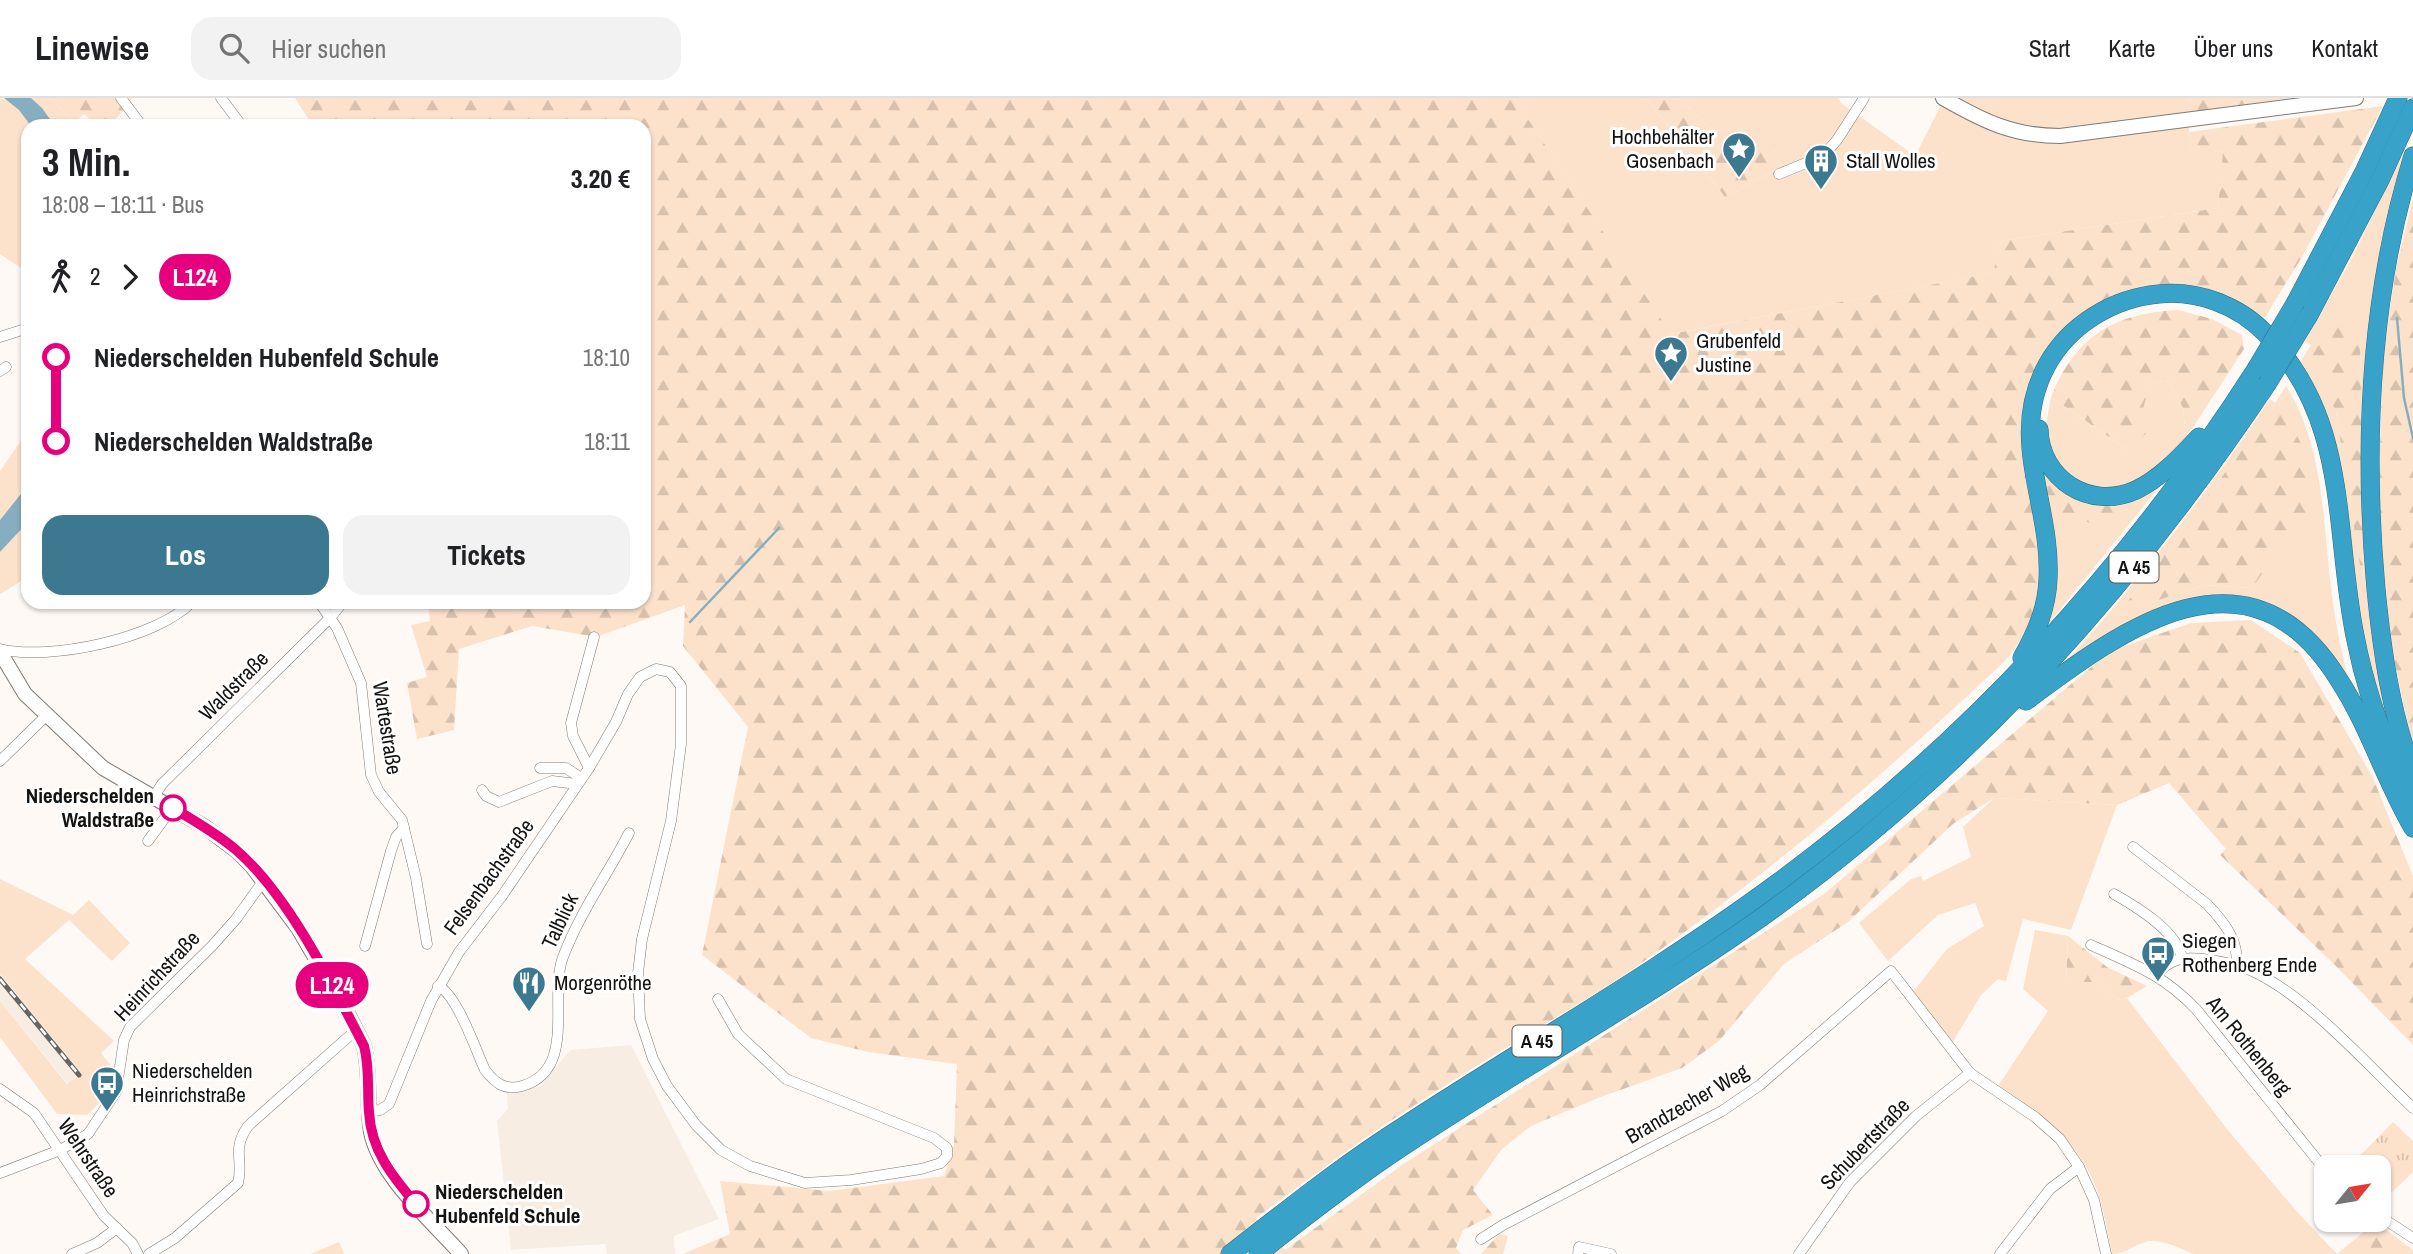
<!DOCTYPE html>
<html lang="de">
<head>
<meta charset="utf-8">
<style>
	:root { --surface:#fff; --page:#f2f2f2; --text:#202124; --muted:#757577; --line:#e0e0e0; --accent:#3c7890 }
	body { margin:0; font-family:"Archivo Narrow",sans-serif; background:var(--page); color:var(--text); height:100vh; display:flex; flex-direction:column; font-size:26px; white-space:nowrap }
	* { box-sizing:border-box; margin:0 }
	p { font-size:23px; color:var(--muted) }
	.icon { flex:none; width:38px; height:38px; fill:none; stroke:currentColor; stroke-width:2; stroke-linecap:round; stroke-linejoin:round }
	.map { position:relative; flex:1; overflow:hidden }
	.details { position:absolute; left:21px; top:21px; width:630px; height:490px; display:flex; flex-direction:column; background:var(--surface); border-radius:21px; box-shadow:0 2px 5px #0004 }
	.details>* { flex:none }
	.badge { padding:0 14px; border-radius:23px; font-size:24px; line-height:46px }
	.needle { width:46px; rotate:60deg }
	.tools { position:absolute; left:2314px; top:1057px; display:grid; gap:14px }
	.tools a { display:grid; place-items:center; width:77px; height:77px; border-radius:14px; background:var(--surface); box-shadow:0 2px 5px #0004; font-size:35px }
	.map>.badge { position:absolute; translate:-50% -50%; box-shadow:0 0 0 4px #fff }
	.legs { display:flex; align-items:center; gap:10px; height:77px; padding:0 21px; font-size:23px }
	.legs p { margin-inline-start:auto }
	.head { display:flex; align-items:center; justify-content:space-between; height:119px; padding:0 21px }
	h1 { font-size:38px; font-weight:800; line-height:52px }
	.cta { display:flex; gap:14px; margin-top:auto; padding:14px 21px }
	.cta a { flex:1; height:80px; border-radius:21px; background:var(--accent); color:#fff; font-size:28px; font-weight:800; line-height:80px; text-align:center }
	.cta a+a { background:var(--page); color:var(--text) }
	ul { padding:0 21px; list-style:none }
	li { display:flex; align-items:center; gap:24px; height:84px; font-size:26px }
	li i { display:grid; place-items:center; width:10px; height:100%; margin:0 9px; background:currentColor }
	li i::after { content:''; width:18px; height:18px; margin:-9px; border:5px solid; border-radius:50%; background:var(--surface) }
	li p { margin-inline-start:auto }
	li:first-child i { background:linear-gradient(#0000 50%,currentColor 0) }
	li:last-child i { background:linear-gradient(currentColor 50%,#0000 0) }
	header { display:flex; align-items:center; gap:42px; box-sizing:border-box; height:98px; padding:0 35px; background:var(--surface); border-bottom:2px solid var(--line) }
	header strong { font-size:33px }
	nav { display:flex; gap:38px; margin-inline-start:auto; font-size:24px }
	.search { width:490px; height:63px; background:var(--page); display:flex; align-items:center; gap:18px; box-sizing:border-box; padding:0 24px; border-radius:21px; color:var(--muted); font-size:26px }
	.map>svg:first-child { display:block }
</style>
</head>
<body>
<header>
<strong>Linewise</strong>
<div class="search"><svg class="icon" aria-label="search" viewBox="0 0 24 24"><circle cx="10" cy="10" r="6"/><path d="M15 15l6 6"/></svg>Hier suchen</div>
<nav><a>Start</a><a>Karte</a><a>Über uns</a><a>Kontakt</a></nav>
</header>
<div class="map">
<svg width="2413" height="1156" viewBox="0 0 2413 1156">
	<defs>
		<pattern id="forest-firs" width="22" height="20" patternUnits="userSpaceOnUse" patternTransform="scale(1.75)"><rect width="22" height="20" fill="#fce2cb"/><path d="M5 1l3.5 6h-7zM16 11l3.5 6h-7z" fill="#d7c1ad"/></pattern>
		<pattern id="park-tufts" width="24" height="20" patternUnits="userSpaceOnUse" patternTransform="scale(1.75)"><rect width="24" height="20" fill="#fce2cb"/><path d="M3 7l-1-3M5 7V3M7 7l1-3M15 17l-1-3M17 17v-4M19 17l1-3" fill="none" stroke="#d7c1ad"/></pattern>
	</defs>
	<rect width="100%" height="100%" fill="#fff9f5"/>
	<g fill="#f8ede3">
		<path d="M0,875L82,976L68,986L0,903Z"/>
		<path d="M631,947L719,1121L674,1138L675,1156H607L605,1146L511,1152L497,1023L508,1011L507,994L540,989L570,952Z"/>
	</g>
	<g fill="#fce2cb" fill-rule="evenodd">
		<path d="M0,0C14,3 24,17 31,28H28V175L0,156Z"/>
		<path d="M31,0H49L75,24L76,28H55L42,10Z"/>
		<path d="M1514,0H1646L1725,99L1780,70L1744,30L1714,33L1678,0H1839L1841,5L1915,58L1940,9L1933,0H2191L2189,34L2192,51L2224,54L2218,110L2001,143L1994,175L1670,236Z"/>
		<path d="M2409,44L2399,81L2367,301L2399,659C2388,625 2372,588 2365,553C2347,459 2351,346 2301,263L2311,247L2305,244L2352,160ZM2360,232L2364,485V486L2336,314Z"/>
		<path d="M2167,282L2183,310L2186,340C2170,357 2153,377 2132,385C2097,399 2061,382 2049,347C2044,331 2048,314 2051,299L2128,352L2150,286Z"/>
		<path d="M2286,288C2322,344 2323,417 2330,482C2334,516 2340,550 2349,583L2293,527L2205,504L2052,579C2132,492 2204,400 2270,301L2275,305ZM2280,303L2252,490L2204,487L2120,514Z"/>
		<path d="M28,313V387L0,422V373L20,344Z"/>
		<path d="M2159,389L2045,530L2055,500L2058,472L2045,396L2122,405Z"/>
		<path d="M28,424V500L23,482L0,496V454Z"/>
		<path d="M1994,700L2117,707L2071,832L2023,821L2006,883L1998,881L1981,897L1952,945L1913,894L1947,851L1984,828L1975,805L1938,817L1888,863L1859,825L1911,781L1921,778L1923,783L1971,759L1963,729Z"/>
		<path d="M0,781L73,817L89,802L130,845L112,863L69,822L25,861L114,943L101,955L114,972L112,993L87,1017L57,1016L0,939V903L67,986L82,976L0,875Z"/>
		<path d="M2035,832L2068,838L2066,884H2100L2118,902L2127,900L2227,1031L2298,1115L2337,1156H2193C2181,1150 2163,1142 2149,1143C2136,1145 2127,1156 2112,1156C2107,1134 2104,1108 2095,1087C2075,1040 2040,1016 1998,988L2048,913L2023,891Z"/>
		<path d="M339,1144L344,1156H311Z"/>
	</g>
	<g fill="url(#forest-firs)">
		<path d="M49,0H132C125,13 112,28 97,28L84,16L75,24Z"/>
		<path d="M295,0H1514L1671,236L1993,175L2001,143L2218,110L2223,54L2192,52L2189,34L2383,8L2302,159L2264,221C2224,191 2177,178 2128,193C2100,201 2072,219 2054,242C1971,346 2087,451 2013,553C2004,565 1992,575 1981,585C1952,613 1921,640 1891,667C1810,739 1724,807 1636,869C1613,885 1589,899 1565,914C1507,949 1448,985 1392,1022C1345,1053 1301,1087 1256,1120L1285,1152L1405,1065L1824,796L2110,553L2191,525L2251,522L2300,555L2372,678L2413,778V947L2336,868L2220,757L2226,751L2169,685L2117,707L1994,700L1953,726L1848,824L1784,866L1719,943L1682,970L1598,1000L1531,1028L1502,1051L1473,1092L1493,1117L1463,1132L1456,1150L1461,1156H683L730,1136L720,1083L829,1093L944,1078L954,1047L957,966L868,954L811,940L702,857L748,629L683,548L685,507L596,539L532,528L459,551L454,632L417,641L407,585L427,579L411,527L430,523L428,504H644V28H313Z"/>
		<path d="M1646,0H1678L1714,33L1744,30L1785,53L1780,70L1725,99Z"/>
		<path d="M2191,0H2292L2190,14Z"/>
		<path d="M2413,100V649L2395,567L2380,468L2379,381L2383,259L2396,171Z"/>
		<path d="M2178,212L2212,221L2242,237L2244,251L2186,340L2183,310L2167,282L2150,286L2143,311L2150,332L2128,352L2051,299C2076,238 2114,215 2178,212Z"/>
		<path d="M2335,219L2360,232L2364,493L2336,314L2309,255Z"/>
		<path d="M2280,302L2305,354L2312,406L2252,490L2204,487L2119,515Z"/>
		<path d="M2039,367L2122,405L2123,418L2098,427L2066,418L2045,396Z"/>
		<path d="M2068,838L2107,869L2147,888L2127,900L2118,902L2100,884H2066Z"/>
		<path d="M2376,1124L2413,1152V1156H2337Z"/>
		<path d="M1499,1136L1508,1138L1503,1156H1481Z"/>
	</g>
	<path fill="url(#park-tufts)" d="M2393,1024L2413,1043V1074L2391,1095L2378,1083V1069H2364L2356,1062Z"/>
	<g fill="#87aec0">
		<path d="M4,0H31L42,10L55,28H31L19,12Z"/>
		<path d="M28,387V424L0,454V422Z"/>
	</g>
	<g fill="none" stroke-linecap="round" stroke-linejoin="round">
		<g stroke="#87aec0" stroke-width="2.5">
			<path d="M2397,220L2404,300L2413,340"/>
			<path d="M690,524L779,430"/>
		</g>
		<g stroke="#7f7b77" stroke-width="11">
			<g id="street">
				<path d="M121,0L142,28"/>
				<path d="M221,0L242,28"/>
				<path d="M1779,76L1823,58L1837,42L1864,0"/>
				<path d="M0,239L28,230"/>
				<path d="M0,273L6,269"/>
				<path d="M319,504L337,530L361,585L371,677L379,694L402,722L416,780L427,846"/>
				<path d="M0,551C49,563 156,541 192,504"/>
				<path d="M0,663L48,616"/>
				<path d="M540,670H566L581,680"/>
				<path d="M589,670L573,638L571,625L594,539"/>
				<path d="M482,692L486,698L499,704L552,683L577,686"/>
				<path d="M153,700L162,686L330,520L343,504"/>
				<path d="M148,743L172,710"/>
				<path d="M2133,749L2207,806C2223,823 2240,843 2236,867"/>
				<path d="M2114,796C2137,809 2177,833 2182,860"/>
				<path d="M2091,847C2135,867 2162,876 2196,911L2326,1073"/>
				<path d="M365,848L391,753L396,739L404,730"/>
				<path d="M2157,877C2169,860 2184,859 2203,861C2219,863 2235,866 2250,872C2307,897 2367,967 2413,1010"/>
				<path d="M438,888C457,896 476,953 485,972C495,985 505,993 522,988C578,972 548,898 563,859C580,814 608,776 629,735"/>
				<path d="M0,991L34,1015L104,1118L132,1145L138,1156"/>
				<path d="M368,1014L380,1012L389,1006L431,903L459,854L502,798L589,670L616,624L628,596L640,579L656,571L670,574L681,588V646L671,723L642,841L638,875L640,921L653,961L667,988L696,1027L721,1052L750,1068L805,1085L851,1082L921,1071L941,1065L947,1058V1050L934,1040L786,981L738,936L718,901"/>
				<path d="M0,1075L60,1052L88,1036L116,994L124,942L130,929L212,848L236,821L264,782"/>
				<path d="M2378,1117L2413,1140"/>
				<path d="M1481,1141L1503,1127L1722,1013L1760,987L1891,873L1970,975L2035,1019L2060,1041L2079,1069L2094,1102L2106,1156"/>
				<path d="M72,1156L97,1145L117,1130"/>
				<path d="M149,1156L175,1140L238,1085C244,1063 231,1052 248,1028L356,932"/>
				<path d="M1578,1156L1579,1149L1611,1156"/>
				<path d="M1799,1156L1850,1084L1916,1018L1970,975"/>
				<path d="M2000,1156L2050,1091L2079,1069"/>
			</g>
		</g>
		<g stroke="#7f7b77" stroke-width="16">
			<g id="secondary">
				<path d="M1943,0C1983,23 2013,38 2060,38L2356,0"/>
				<path d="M0,554L25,596L103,670L205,729L237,753L251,767L298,830L347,914L364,948C371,976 366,1005 371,1034C380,1079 431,1122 461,1156"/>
			</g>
		</g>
		<g stroke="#2b7088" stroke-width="19">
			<g id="highway">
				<path d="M2413,58C2370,197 2363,347 2376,491C2382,553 2391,616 2413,674"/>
				<path d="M2296,204L2364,74L2398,0"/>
				<path d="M2309,217L2380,82L2413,10"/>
				<path d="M2039,331C2040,381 2090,413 2136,392C2161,380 2180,359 2199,339"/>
				<path d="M2022,560C2036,535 2047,510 2048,481C2052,406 2007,340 2047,267C2069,227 2113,200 2159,196C2197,192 2238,207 2265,235C2350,322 2333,428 2355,538C2366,595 2386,651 2413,703"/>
				<path d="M2026,603C2124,530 2249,437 2339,582C2369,628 2385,682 2413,730"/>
				<path d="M1230,1156C1288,1111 1345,1065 1407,1026C1530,946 1658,873 1776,786C1966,646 2129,470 2256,271"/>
				<path d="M1258,1156C1297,1125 1336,1095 1377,1066C1505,978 1643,904 1769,814C1970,669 2130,491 2267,286"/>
			</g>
		</g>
		<use href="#street" stroke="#fff" stroke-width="10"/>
		<use href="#secondary" stroke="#fff" stroke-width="14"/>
		<use href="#highway" stroke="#38a2c8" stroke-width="18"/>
		<g stroke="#676461" stroke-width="5">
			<path id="rail" d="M0,881L79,977"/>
		</g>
		<use href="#rail" stroke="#fff" stroke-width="2.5" stroke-dasharray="8" stroke-linecap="butt"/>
		<g stroke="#2b7088" stroke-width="19" stroke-linecap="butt">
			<g id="highway-bridge">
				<path d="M2256,271L2296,204"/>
				<path d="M2267,286L2309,217"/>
			</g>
		</g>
		<use href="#highway-bridge" stroke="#38a2c8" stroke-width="18"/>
	</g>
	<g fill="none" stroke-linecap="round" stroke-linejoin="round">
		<g stroke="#fff" stroke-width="16">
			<path id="line-1" d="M173,710C195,723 216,735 235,751C288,796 332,886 364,948C370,970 367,991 369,1014C371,1052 392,1078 416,1106"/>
		</g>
		<use href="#line-1" stroke="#e6007e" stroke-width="10"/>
	</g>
	<defs>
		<g id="sight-pin" transform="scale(1.75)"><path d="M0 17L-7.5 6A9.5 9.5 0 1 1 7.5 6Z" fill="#3c7890" stroke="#fff"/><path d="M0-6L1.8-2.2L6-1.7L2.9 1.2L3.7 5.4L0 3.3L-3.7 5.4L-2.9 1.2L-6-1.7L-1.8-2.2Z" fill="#fff"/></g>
		<g id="building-pin" transform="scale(1.75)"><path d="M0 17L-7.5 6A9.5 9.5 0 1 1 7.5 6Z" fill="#3c7890" stroke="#fff"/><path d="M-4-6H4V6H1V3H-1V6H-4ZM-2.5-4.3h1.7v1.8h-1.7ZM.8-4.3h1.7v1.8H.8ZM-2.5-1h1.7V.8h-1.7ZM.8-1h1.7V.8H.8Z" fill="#fff"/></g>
		<g id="bus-pin" transform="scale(1.75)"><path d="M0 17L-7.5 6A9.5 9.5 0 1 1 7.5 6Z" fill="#3c7890" stroke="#fff"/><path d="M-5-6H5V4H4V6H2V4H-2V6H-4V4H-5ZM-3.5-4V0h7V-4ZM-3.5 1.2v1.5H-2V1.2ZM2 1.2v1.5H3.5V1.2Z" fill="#fff"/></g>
		<g id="restaurant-pin" transform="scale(1.75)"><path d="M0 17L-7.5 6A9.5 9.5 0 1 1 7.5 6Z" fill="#3c7890" stroke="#fff"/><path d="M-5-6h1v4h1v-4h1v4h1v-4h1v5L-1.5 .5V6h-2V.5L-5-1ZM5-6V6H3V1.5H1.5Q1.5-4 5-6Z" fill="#fff"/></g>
	</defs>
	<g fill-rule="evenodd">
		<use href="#sight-pin" x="1739" y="51"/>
		<use href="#building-pin" x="1821" y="63"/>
		<use href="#sight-pin" x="1671" y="255"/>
		<use href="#bus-pin" x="2158" y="855"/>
		<use href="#restaurant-pin" x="529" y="885"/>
		<use href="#bus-pin" x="107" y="985"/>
	</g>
	<g fill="#fff" stroke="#e6007e" stroke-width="3.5">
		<circle cx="173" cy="710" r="12"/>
		<circle cx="416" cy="1106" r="12"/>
	</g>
	<g text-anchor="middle" stroke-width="6" stroke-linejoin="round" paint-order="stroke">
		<g fill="#fff" stroke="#5a5a58" stroke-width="2">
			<rect x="2109.5" y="453.5" width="49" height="31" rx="5"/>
			<rect x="1512.5" y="927.5" width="49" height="31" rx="5"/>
		</g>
		<g font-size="19" font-weight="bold" fill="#141311">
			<text x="2134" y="476">A 45</text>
			<text x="1537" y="950">A 45</text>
		</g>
		<g font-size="21" fill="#141311" stroke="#fff" text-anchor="start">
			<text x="1714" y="46" text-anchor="end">Hochbehälter<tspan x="1714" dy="24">Gosenbach</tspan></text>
			<text x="1846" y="70">Stall Wolles</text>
			<text x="1696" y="250">Grubenfeld<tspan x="1696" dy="24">Justine</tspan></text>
			<text x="2182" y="850">Siegen<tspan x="2182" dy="24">Rothenberg Ende</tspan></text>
			<text x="554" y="892">Morgenröthe</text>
			<text x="132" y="980">Niederschelden<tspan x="132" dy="24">Heinrichstraße</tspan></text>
		</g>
		<g font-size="21" fill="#141311" stroke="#fff">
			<text transform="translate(234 588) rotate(-45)" y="7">Waldstraße</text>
			<text transform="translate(387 630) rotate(81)" y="7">Wartestraße</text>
			<text transform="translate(489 779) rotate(-54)" y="7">Felsenbachstraße</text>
			<text transform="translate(560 823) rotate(-65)" y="7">Talblick</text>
			<text transform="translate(157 878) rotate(-47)" y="7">Heinrichstraße</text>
			<text transform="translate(2249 948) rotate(51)" y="7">Am Rothenberg</text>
			<text transform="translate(1687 1006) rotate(-30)" y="7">Brandzecher Weg</text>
			<text transform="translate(1865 1046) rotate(-46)" y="7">Schubertstraße</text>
			<text transform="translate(88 1060) rotate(56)" y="7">Wehrstraße</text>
		</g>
		<g font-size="21" font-weight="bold" fill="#141311" stroke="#fff" text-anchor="end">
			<text x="154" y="705">Niederschelden<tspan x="154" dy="24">Waldstraße</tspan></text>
			<text x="435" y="1101" text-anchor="start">Niederschelden<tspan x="435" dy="24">Hubenfeld Schule</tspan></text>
		</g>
	</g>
</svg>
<div class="tools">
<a><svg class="needle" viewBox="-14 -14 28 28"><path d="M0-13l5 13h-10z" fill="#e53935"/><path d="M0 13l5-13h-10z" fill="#757577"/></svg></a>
</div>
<b class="badge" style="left:332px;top:887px;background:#e6007e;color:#fff">L124</b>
<section class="details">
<div class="head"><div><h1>3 Min.</h1><p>18:08 – 18:11 · Bus</p></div><b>3.20 €</b></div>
<div class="legs"><svg class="icon" aria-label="walk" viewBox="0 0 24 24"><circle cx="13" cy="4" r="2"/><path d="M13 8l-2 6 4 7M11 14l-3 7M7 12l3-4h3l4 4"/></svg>2<svg class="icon" aria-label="forward" viewBox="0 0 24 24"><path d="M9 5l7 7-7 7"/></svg><b class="badge" style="background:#e6007e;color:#fff">L124</b></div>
<ul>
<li><i style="color:#e6007e"></i><b>Niederschelden Hubenfeld Schule</b><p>18:10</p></li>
<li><i style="color:#e6007e"></i><b>Niederschelden Waldstraße</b><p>18:11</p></li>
</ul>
<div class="cta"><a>Los</a><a>Tickets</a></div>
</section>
</div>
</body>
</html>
